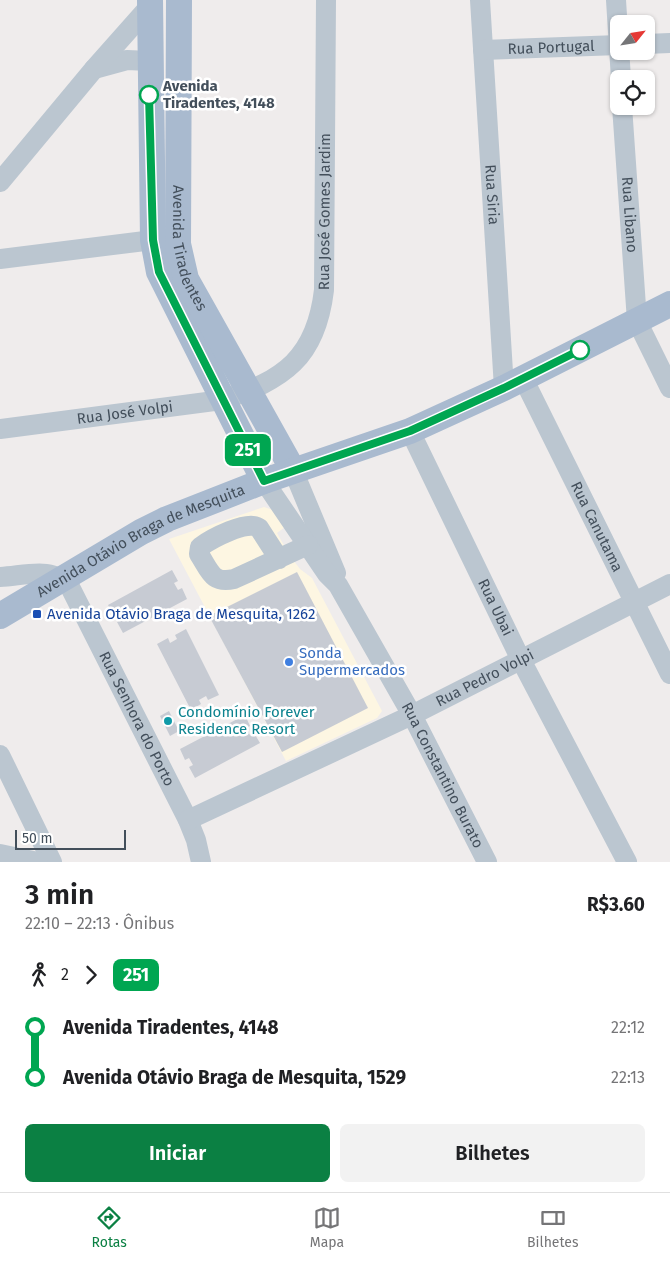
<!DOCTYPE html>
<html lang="pt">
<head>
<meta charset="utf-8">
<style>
	:root { --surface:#fff; --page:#f2f2f2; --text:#202124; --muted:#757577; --line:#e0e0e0; --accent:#0b8043 }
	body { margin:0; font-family:"Fira Sans",sans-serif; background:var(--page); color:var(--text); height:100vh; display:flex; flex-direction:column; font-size:19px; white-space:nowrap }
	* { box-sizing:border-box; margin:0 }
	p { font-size:16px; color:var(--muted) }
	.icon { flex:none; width:28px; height:28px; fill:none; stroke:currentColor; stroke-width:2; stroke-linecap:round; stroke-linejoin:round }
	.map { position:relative; height:862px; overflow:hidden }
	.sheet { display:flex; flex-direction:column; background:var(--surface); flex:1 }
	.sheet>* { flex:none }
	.badge { padding:0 10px; border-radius:8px; font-size:18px; line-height:32px }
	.needle { width:32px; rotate:60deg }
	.fabs { position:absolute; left:610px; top:15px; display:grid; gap:10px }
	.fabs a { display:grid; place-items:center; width:45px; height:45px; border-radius:8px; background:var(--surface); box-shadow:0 1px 4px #0004; font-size:25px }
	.scale { position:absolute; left:15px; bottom:12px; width:111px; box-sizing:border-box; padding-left:5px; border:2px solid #434f5b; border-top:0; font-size:14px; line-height:18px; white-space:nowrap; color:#434f5b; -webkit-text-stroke:4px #fff; paint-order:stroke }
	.map>.badge { position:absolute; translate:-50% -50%; box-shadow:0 0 0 2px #fff }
	.legs { display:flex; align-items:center; gap:8px; height:55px; padding:0 25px; font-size:16px }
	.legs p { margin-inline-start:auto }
	.overview { display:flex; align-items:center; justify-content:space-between; height:85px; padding:0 25px }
	h1 { font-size:28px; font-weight:600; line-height:38px }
	.primary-button { display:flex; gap:10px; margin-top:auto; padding:10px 25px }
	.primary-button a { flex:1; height:58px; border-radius:8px; background:var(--accent); color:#fff; font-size:20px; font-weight:600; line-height:58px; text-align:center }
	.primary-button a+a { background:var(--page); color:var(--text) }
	ul { padding:0 25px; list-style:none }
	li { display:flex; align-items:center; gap:18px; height:50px; font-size:19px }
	li i { display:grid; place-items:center; width:8px; height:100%; margin:0 6px; background:currentColor }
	li i::after { content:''; width:12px; height:12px; margin:-6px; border:4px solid; border-radius:50%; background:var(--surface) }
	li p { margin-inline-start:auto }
	li:first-child i { background:linear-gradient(#0000 50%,currentColor 0) }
	li:last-child i { background:linear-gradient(currentColor 50%,#0000 0) }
	.dock { display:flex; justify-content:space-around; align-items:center; height:70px; border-top:1px solid var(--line); background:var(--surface); font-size:14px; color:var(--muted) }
	.dock a { display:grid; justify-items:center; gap:2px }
	.dock .active { color:var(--accent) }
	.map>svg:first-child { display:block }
</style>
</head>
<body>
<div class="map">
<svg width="670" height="862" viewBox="0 0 670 862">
	<rect width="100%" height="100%" fill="#efecec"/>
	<path fill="#fdf6e2" d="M264,507L273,510L285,527L277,533L290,556L300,569L312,578L382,711L377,718L286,761L169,539Z"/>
	<g fill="#c7cbd3">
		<path d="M172,570L178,581L174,583L178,590L182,588L187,599L123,633L117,622L121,620L117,613L113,615L108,605Z"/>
		<path d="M297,572L368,708L282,752L209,616Z"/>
		<path d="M186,629L219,695L208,700L206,696L199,700L201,704L191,710L157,644L168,638L170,643L177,639L175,635Z"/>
		<path d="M169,711L179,731L170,736L160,716Z"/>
		<path d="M245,715L250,726L246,728L250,735L254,733L260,743L195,778L189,767L193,765L189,758L185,760L180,749Z"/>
	</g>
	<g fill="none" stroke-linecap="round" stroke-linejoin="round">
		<g stroke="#bbc6d0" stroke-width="20">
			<path id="s1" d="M480,0L504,388"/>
			<path d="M616,0L621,79"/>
			<path d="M646,44L670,43"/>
			<path id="s2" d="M483,50L619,45"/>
			<path d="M94,69L127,60L149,61"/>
			<path id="s3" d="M622,106L637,321L670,388"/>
			<path d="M0,182L94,69L149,7"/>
			<path d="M0,259L153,240"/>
			<path id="s4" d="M523,378L670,674"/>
			<path id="s5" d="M0,429L222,400C284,380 316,358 324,290L326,0"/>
			<path id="s6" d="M410,431L521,660L627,862"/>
			<path d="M293,470L336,573"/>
			<path id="s7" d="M264,481L327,574L338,585L412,715L487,862"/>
			<path d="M279,559L259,528C248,519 211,539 200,547L199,554C210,571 212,584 234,579L308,545"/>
			<path id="s8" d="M0,577C24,576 53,565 70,587L188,820L196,840L201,862"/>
			<path d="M0,755L52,862"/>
			<path id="s9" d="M188,820L412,715L670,584"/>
			<path d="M0,854L38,862"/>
		</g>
		<g stroke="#a9bacf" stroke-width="26">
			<path d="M150,0L153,240L159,272L264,481"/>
			<path id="s10" d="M179,0L178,244L186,279L293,470"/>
			<path id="s11" d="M0,616L141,532L167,519L264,481L410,431L504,388L670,304"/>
		</g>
	</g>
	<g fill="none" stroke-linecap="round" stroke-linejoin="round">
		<g stroke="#fff" stroke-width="11">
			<path id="line-1" d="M149,95L153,240L159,272L264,481L410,431L504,388L580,350"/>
		</g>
		<use href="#line-1" stroke="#00a651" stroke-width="8"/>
	</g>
	<g fill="#fff" stroke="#00a651" stroke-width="2.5">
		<circle cx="149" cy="95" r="9"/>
		<circle cx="580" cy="350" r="9"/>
	</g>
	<rect fill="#1a4fb4" stroke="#fff" stroke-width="2" x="32" y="609" width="10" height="10" rx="2.5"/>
	<circle fill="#3f7fe0" stroke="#fff" stroke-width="2" cx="289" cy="662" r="5"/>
	<circle fill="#0f9aa8" stroke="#fff" stroke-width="2" cx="168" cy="721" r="5"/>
	<g text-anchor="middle" stroke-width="5" stroke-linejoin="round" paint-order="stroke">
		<g font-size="15" fill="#434f5b" stroke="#fff">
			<text dy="5" stroke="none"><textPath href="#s2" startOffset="68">Rua Portugal</textPath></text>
			<text dy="5" stroke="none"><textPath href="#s1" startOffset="195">Rua Siria</textPath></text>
			<text dy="5" stroke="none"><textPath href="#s5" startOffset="464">Rua José Gomes Jardim</textPath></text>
			<text dy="5" stroke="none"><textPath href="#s3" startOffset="109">Rua Libano</textPath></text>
			<text dy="5" stroke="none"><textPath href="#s10" startOffset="250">Avenida Tiradentes</textPath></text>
			<text dy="5" stroke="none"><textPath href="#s5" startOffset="126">Rua José Volpi</textPath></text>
			<text dy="5" stroke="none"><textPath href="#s4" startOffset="166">Rua Canutama</textPath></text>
			<text dy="5" stroke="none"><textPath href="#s11" startOffset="160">Avenida Otávio Braga de Mesquita</textPath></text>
			<text dy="5" stroke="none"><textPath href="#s6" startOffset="196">Rua Ubai</textPath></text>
			<text dy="5" stroke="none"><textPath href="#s9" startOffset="329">Rua Pedro Volpi</textPath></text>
			<text dy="5" stroke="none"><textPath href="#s8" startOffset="222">Rua Senhora do Porto</textPath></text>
			<text dy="5" stroke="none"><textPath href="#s7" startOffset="345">Rua Constantino Burato</textPath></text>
		</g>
		<g font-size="15" font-weight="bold" fill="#434f5b" stroke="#fff" text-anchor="start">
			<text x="163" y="91">Avenida<tspan x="163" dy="17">Tiradentes, 4148</tspan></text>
		</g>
		<g font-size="15" fill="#164399" stroke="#fff" text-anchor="start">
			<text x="47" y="619">Avenida Otávio Braga de Mesquita, 1262</text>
		</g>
		<g font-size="15" fill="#366cbe" stroke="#fff" text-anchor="start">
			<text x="299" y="658">Sonda<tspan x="299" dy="17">Supermercados</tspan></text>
		</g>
		<g font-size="15" fill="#0d838f" stroke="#fff" text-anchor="start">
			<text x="178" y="717">Condomínio Forever<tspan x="178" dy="17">Residence Resort</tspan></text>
		</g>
	</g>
</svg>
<div class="fabs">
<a><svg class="needle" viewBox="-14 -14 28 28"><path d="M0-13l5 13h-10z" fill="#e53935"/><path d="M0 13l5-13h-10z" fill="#757577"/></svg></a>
<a><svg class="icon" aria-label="locate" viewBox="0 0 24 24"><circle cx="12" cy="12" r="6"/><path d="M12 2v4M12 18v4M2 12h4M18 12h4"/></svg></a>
</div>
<div class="scale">50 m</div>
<b class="badge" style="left:248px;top:450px;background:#00a651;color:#fff">251</b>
</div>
<section class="sheet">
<div class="overview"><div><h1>3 min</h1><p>22:10 – 22:13 · Ônibus</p></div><b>R$3.60</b></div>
<div class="legs"><svg class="icon" aria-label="walk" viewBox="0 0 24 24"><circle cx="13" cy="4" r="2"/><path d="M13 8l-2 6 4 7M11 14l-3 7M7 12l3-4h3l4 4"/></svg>2<svg class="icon" aria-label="forward" viewBox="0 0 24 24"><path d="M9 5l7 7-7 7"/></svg><b class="badge" style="background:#00a651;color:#fff">251</b></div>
<ul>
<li><i style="color:#00a651"></i><b>Avenida Tiradentes, 4148</b><p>22:12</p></li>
<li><i style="color:#00a651"></i><b>Avenida Otávio Braga de Mesquita, 1529</b><p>22:13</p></li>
</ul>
<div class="primary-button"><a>Iniciar</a><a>Bilhetes</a></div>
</section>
<nav class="dock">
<a class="active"><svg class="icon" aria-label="directions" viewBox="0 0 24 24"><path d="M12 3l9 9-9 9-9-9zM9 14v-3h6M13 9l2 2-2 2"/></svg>Rotas</a>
<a><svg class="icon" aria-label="map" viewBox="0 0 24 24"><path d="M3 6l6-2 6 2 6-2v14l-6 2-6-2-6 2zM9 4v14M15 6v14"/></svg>Mapa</a>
<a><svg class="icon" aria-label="tickets" viewBox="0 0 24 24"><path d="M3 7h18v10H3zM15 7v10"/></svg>Bilhetes</a>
</nav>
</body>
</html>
